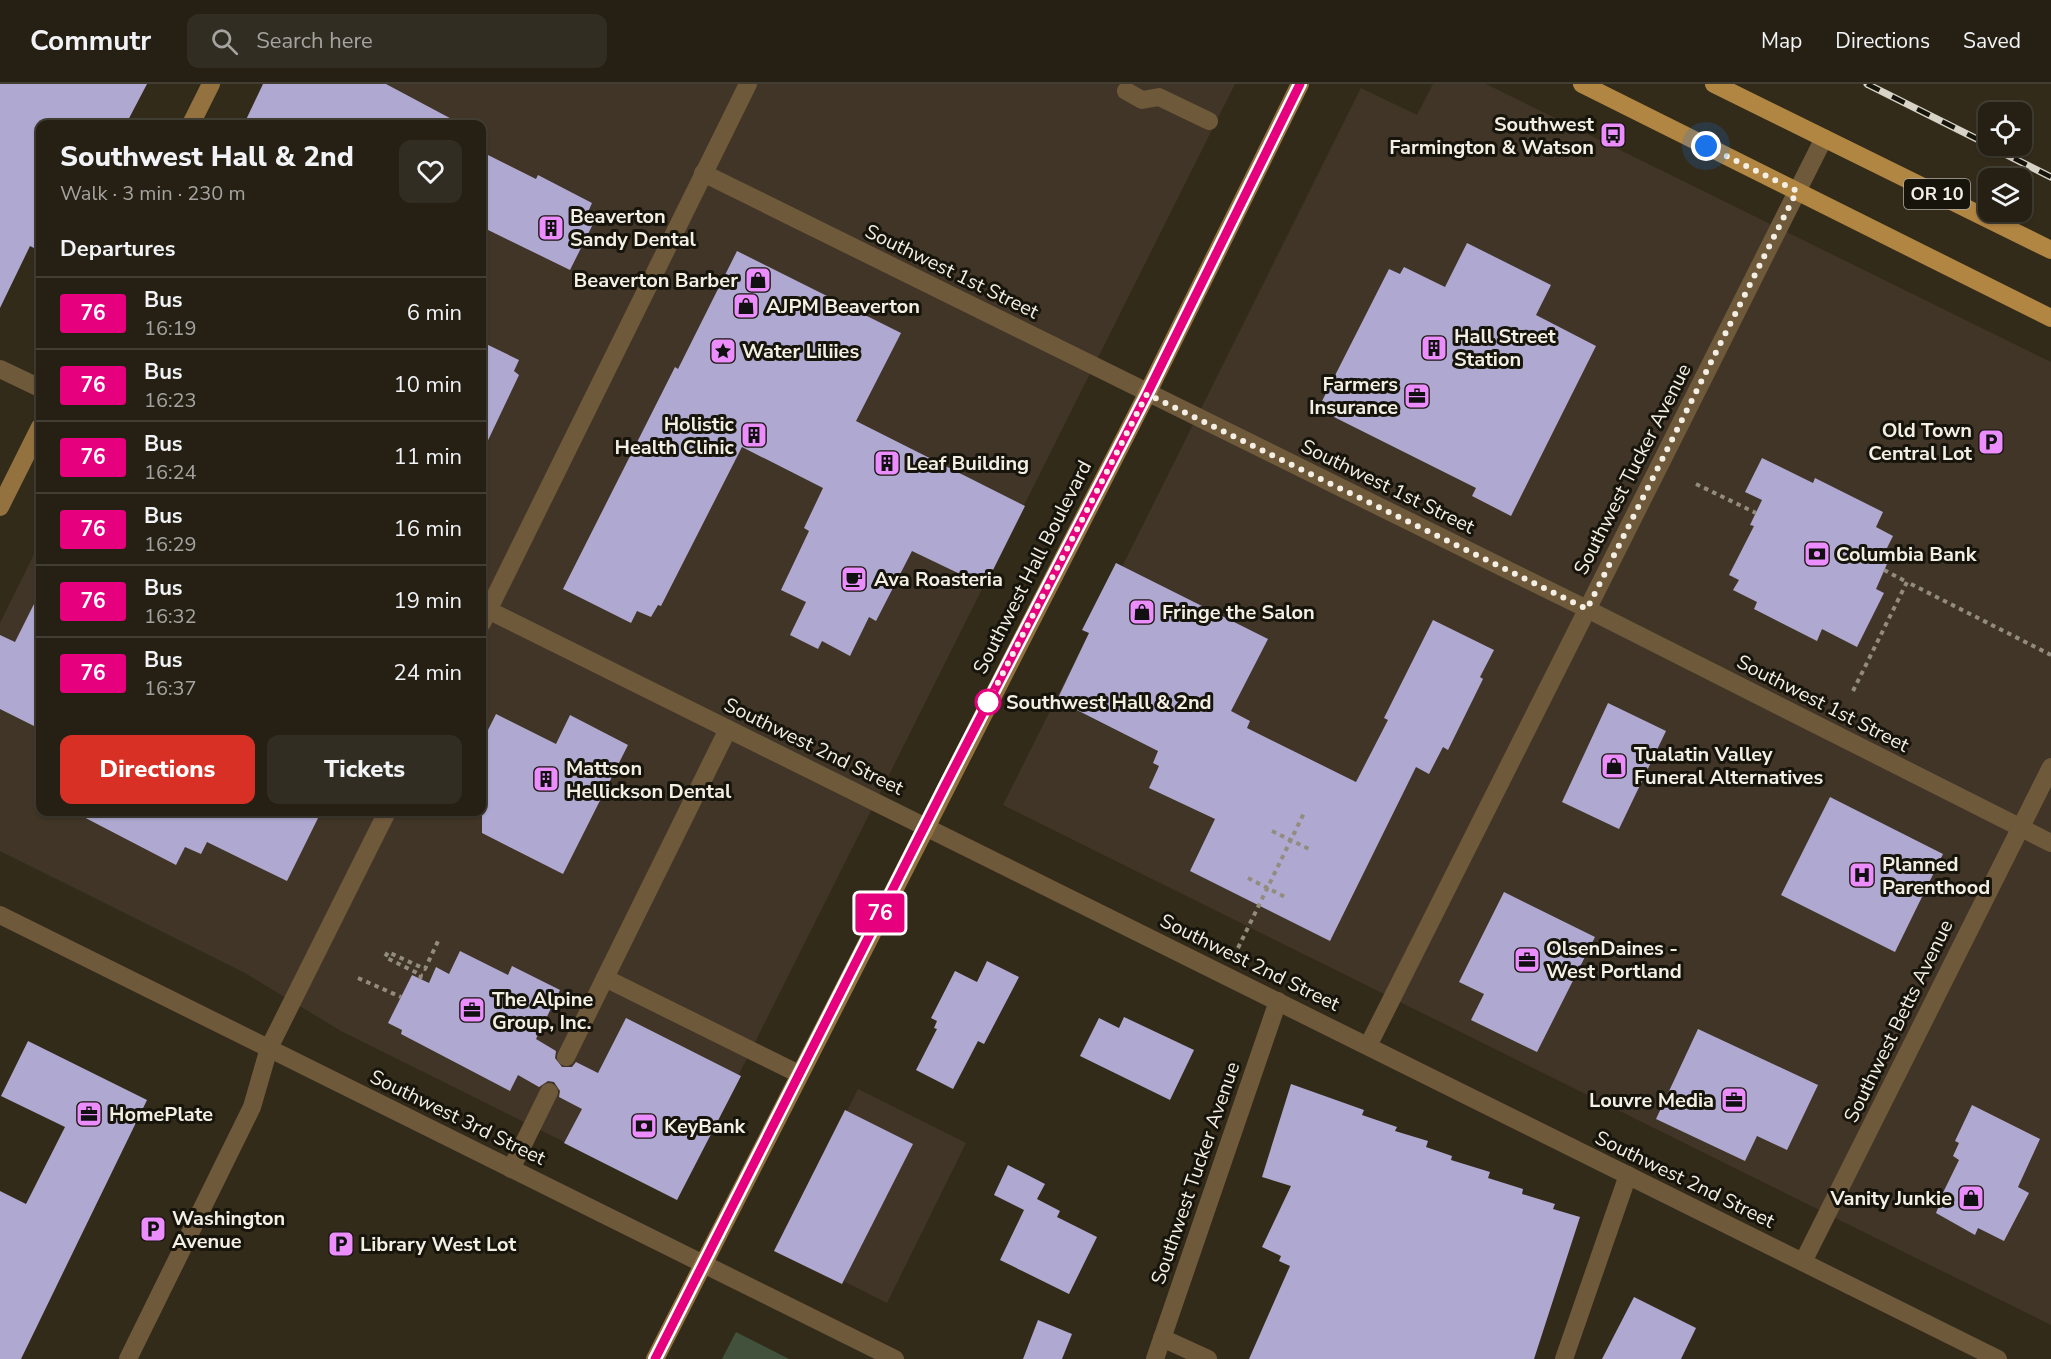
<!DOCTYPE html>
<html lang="en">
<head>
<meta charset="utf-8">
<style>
	:root { --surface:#262014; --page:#322d22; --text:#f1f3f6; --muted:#a4a3a0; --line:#423e34; --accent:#d93025 }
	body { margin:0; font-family:"Nunito Sans",sans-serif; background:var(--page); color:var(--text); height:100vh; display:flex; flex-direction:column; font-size:22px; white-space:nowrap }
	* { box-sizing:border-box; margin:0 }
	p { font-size:20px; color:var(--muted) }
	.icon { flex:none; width:33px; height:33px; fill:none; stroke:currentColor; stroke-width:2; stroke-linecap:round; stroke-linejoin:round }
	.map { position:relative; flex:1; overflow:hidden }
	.sheet { position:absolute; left:36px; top:36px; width:450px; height:696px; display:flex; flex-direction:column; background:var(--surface); border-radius:12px; box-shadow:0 2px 4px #0004,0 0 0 2px var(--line) }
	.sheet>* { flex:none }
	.badge { padding:0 12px; border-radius:4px; font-size:21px; line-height:39px }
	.fabs { position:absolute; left:1978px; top:18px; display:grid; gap:12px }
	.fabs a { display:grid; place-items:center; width:54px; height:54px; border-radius:12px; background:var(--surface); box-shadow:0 2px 4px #0004,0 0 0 2px var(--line); font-size:30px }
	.you { position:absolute; width:30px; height:30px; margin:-15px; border:4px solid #fff; border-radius:50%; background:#1a73e8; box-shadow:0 0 0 9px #1a73e833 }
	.map>.badge { position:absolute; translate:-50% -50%; box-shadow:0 0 0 3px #fff }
	h2 { padding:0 24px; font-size:22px; line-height:54px }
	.round { display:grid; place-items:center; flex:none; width:63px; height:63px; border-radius:12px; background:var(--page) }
	.summary { display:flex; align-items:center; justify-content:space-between; height:102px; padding:0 24px }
	h1 { font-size:28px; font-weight:800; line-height:45px }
	.primary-button { display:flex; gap:12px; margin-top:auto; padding:12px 24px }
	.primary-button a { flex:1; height:69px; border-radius:12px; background:var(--accent); color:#fff; font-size:24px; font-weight:800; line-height:69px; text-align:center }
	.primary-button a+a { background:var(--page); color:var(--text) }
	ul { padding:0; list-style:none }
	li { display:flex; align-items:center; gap:18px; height:72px; padding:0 24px; border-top:2px solid var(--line) }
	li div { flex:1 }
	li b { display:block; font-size:22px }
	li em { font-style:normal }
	li .badge { min-width:66px; font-weight:700; text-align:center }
	header { display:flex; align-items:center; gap:36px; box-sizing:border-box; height:84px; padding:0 30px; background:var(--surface); border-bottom:2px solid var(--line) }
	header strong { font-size:28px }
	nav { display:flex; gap:33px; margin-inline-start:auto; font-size:21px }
	.search { width:420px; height:54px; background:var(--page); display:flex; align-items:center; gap:15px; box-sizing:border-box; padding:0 21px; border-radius:12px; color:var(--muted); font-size:22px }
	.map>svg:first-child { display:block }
</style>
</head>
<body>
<header>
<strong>Commutr</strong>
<div class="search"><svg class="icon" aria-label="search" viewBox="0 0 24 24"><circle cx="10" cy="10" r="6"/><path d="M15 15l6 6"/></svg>Search here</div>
<nav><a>Map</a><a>Directions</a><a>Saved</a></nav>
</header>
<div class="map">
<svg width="2051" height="1275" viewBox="0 0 2051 1275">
	<rect width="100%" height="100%" fill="#332b1a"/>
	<g fill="#403526">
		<path d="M270,0H1235L677,1114L341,947L245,889L0,767V539L40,458V728H482V40H249Z"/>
		<path d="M1433,0H1486L2051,278V1241L1003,721L1361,4L1417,31Z"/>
		<path d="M858,1005L966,1059L887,1219L778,1164Z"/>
	</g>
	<path fill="#41513b" d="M736,1248L789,1275H722Z"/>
	<g fill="#afa9d2">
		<path d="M0,0H147L126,40H40V167L30,162L0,224Z"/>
		<path d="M263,0H386L461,40H244Z"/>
		<path d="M482,68L536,95L538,91L592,119L588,128L597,132L570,186L482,143Z"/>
		<path d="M1467,159L1551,201L1536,231L1596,262L1511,432L1472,412L1476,404L1318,325L1389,185L1400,190L1404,183L1445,203Z"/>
		<path d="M737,167L901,249L856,337L1025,422L985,502L912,467L876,537L869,533L850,572L822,557L818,565L790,551L806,518L781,506L809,447L804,444L823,404L742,363L661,522L658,521L651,533L637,527L631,539L563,505L675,283L678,285Z"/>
		<path d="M482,258L519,276L514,287L519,291L482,369Z"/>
		<path d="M1762,374L1813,399L1815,394L1883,428L1876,443L1893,452L1881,476L1887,480L1876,505L1884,509L1857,563L1822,545L1817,557L1754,525L1757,518L1733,506L1739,496L1729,491L1754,442L1750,441L1762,416L1745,408Z"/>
		<path d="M1116,479L1268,555L1231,627L1250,637L1247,644L1356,698L1388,636L1384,634L1433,536L1494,566L1480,593L1483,595L1448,666L1443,663L1429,690L1416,683L1330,857L1190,787L1215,735L1149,704L1159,682L1153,679L1158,667L1057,616L1089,549L1082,546Z"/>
		<path d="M40,508V645L0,625V551L15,558Z"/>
		<path d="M1608,619L1666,647L1619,745L1562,718Z"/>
		<path d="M496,630L556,660L570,631L628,661L563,790L482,749V658Z"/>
		<path d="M1830,713L1943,770L1895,868L1781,811Z"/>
		<path d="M74,728H321L287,797L207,758L201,770L185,763L176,781Z"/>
		<path d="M1504,808L1595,853L1537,968L1471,936L1484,910L1459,898Z"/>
		<path d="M460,867L508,891L512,882L560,906L536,955L556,967L555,974L562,983H572L576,978L598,989L626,934L741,992L677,1116L564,1059L582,1025L559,1013L560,1007L554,998L548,997L539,1003L518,991L510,1007L401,950L402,946L388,939L412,891L429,899L436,883L449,890Z"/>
		<path d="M987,877L1019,893L984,960L978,957L953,1005L916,986L937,945L934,944L937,937L931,934L955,887L977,898Z"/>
		<path d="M1124,933L1194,966L1170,1016L1080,972L1099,934L1119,944Z"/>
		<path d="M1698,945L1818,1001L1787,1066L1757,1052L1745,1077L1656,1035Z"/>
		<path d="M28,957L147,1016L21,1275H0V1107L26,1120L65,1043L1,1012Z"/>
		<path d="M1291,1000L1364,1026L1362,1031L1397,1043L1395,1047L1428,1057L1426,1063L1452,1072L1451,1076L1490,1088L1488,1094L1523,1105L1522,1110L1555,1120L1553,1125L1580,1133L1534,1275H1249L1290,1182L1279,1177L1281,1172L1262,1163L1291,1102L1262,1093Z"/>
		<path d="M1972,1021L2040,1055L2018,1103L2029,1109L2004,1157L1978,1144L1975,1151L1936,1129L1938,1124L1936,1123L1959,1076L1953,1072L1959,1059L1955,1057Z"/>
		<path d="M845,1026L913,1060L842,1200L774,1167Z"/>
		<path d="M1008,1081L1045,1100L1037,1115L1060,1127L1057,1133L1097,1153L1069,1210L1000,1176L1024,1126L994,1111Z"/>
		<path d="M1634,1213L1696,1244L1681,1275H1602Z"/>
		<path d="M1038,1236L1072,1250L1062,1275H1023Z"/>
	</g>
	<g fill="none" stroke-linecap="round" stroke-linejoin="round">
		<g stroke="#928c7e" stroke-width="4" stroke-dasharray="4.5 4.5" stroke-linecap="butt">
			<path d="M1696,400L1756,429"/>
			<path d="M1884,486L1907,498"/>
			<path d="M1853,607L1907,498L2051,571"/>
			<path d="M1272,747L1311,766"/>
			<path d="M1248,794L1287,814"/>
			<path d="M1238,864L1305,727"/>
			<path d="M358,894L401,913"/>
			<path d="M420,895L421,891L385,873L388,868L425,885L439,855"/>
		</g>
		<g stroke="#6f593b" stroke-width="18">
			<path d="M1126,7L1142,16L1159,13L1209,37"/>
			<path d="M605,894L799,990"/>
			<path d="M566,973L728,645"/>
			<path d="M511,1085L549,1008"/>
			<path d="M1162,1254L1208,1275"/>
			<path d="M1564,1275L1628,1091"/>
		</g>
		<g stroke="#6f593b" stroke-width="18">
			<path d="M703,89L1587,525L2051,759"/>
			<path d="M0,285L40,304"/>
			<path d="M482,523L1998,1275"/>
			<path d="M482,539L748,0"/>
			<path d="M0,831L895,1275"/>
			<path d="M1368,962L1824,54"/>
			<path d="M1803,1178L2051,683"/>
			<path d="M128,1275L252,1023L269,964L387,728"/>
			<path d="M1155,1275L1278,917"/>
		</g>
		<g stroke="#947240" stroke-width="18">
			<path d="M191,40L211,0"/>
			<path d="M0,423L40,343"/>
			<path d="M655,1275L1147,310L1300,0"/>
		</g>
		<g stroke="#b18542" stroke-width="18">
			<path d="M1582,0L2051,234"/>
			<path d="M1714,0L2051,166"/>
		</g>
		<g stroke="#d8d3c7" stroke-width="7">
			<g id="rail">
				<path d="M1867,0L1989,61"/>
				<path d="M1989,62L2051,93"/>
			</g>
		</g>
		<use href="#rail" stroke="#17140c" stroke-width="4.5" stroke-dasharray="14" stroke-linecap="butt"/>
	</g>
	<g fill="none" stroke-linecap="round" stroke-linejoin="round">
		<g stroke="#fff" stroke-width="14">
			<path id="line" d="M655,1275L945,702L1147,310L1300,0"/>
		</g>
		<use href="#line" stroke="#e6007e" stroke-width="9"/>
		<path stroke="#f4efe4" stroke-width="6" stroke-dasharray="0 10.8" d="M988,618L1147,310L1587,525L1797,107L1706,62"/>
	</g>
	<defs>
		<g id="bus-square" transform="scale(1.35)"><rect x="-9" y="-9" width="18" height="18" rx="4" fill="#eb8dfc" stroke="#17140c"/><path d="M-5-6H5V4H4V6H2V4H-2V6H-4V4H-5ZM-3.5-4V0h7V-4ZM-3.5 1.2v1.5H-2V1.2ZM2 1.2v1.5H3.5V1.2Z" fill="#111"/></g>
		<g id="building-square" transform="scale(1.35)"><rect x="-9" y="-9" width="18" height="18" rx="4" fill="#eb8dfc" stroke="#17140c"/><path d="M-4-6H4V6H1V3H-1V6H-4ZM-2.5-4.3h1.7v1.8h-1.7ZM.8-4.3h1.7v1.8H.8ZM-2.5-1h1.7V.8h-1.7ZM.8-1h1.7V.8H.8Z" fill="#111"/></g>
		<g id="shop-square" transform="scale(1.35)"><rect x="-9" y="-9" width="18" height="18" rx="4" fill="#eb8dfc" stroke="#17140c"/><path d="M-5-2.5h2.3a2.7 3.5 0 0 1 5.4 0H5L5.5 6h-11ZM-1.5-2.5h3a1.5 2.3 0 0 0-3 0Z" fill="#111"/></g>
		<g id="sight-square" transform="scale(1.35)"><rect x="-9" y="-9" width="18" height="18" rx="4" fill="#eb8dfc" stroke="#17140c"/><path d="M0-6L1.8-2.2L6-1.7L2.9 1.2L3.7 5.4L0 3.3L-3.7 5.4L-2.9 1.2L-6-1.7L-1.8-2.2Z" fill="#111"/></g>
		<g id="office-square" transform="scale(1.35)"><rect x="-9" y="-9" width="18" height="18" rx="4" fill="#eb8dfc" stroke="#17140c"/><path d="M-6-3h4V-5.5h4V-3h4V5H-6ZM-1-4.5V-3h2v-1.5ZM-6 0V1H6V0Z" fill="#111"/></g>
		<g id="parking-square" transform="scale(1.35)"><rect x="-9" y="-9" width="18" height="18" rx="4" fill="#eb8dfc" stroke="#17140c"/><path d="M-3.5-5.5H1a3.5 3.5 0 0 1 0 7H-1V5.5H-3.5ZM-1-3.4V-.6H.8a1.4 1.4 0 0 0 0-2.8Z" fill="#111"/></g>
		<g id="bank-square" transform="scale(1.35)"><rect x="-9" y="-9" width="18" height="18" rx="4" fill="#eb8dfc" stroke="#17140c"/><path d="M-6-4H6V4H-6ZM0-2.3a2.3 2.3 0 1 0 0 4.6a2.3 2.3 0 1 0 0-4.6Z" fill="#111"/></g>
		<g id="cafe-square" transform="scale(1.35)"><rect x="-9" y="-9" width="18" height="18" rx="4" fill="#eb8dfc" stroke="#17140c"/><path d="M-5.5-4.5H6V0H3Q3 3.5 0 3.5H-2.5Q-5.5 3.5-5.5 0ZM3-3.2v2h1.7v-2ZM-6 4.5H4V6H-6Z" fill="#111"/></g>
		<g id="hospital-square" transform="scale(1.35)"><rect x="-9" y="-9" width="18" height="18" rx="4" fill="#eb8dfc" stroke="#17140c"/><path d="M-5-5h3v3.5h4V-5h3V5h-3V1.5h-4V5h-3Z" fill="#111"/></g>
	</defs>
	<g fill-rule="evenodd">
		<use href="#bus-square" x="1613" y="51"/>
		<use href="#building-square" x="551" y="144"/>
		<use href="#shop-square" x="758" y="196"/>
		<use href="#shop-square" x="746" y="222"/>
		<use href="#building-square" x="1434" y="264"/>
		<use href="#sight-square" x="723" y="267"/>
		<use href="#office-square" x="1417" y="312"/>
		<use href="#building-square" x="754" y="351"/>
		<use href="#parking-square" x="1991" y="358"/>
		<use href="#building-square" x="887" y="379"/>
		<use href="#bank-square" x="1817" y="470"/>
		<use href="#cafe-square" x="854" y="495"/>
		<use href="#shop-square" x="1142" y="528"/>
		<use href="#shop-square" x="1614" y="682"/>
		<use href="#building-square" x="546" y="695"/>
		<use href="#hospital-square" x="1862" y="791"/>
		<use href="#office-square" x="1527" y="876"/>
		<use href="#office-square" x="472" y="926"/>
		<use href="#office-square" x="1734" y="1016"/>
		<use href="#office-square" x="89" y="1030"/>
		<use href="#bank-square" x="644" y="1042"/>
		<use href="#shop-square" x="1971" y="1114"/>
		<use href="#parking-square" x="153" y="1145"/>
		<use href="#parking-square" x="341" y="1160"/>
	</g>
	<circle fill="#fff" stroke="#e6007e" stroke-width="3" cx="988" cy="618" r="12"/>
	<g text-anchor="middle" stroke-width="6" stroke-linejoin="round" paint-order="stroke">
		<rect fill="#17140c" stroke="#b2ada3" stroke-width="1.5" x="1904" y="95" width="66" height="30" rx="4.5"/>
		<g font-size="18" font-weight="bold" fill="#f4efe4">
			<text x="1937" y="116">OR 10</text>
		</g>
		<g font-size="20" font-weight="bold" fill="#f4efe4" stroke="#17140c" text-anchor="start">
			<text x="1594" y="47" text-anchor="end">Southwest<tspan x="1594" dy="23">Farmington &amp; Watson</tspan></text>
			<text x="570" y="139">Beaverton<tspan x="570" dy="23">Sandy Dental</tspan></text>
			<text x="738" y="203" text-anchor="end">Beaverton Barber</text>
			<text x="766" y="229">AJPM Beaverton</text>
			<text x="1454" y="259">Hall Street<tspan x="1454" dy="23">Station</tspan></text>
			<text x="742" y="274">Water Liliies</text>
			<text x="1398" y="307" text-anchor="end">Farmers<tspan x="1398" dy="23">Insurance</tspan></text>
			<text x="734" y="347" text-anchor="end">Holistic<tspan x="734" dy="23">Health Clinic</tspan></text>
			<text x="1972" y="353" text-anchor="end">Old Town<tspan x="1972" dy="23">Central Lot</tspan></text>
			<text x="906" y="386">Leaf Building</text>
			<text x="1836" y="477">Columbia Bank</text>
			<text x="874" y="502">Ava Roasteria</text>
			<text x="1162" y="535">Fringe the Salon</text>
			<text x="1634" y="677">Tualatin Valley<tspan x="1634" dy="23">Funeral Alternatives</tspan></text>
			<text x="566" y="691">Mattson<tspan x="566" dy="23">Hellickson Dental</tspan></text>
			<text x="1882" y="787">Planned<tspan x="1882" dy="23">Parenthood</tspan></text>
			<text x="1546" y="871">OlsenDaines -<tspan x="1546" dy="23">West Portland</tspan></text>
			<text x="492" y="922">The Alpine<tspan x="492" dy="23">Group, Inc.</tspan></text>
			<text x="1714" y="1023" text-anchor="end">Louvre Media</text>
			<text x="109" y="1037">HomePlate</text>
			<text x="664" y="1049">KeyBank</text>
			<text x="1952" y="1121" text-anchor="end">Vanity Junkie</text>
			<text x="172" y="1141">Washington<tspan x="172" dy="23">Avenue</tspan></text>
			<text x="360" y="1167">Library West Lot</text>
		</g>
		<g font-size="20" fill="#f4efe4" stroke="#17140c">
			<text transform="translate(952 187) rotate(26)" y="7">Southwest 1st Street</text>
			<text transform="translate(1632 385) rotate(-63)" y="7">Southwest Tucker Avenue</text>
			<text transform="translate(1388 402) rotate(26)" y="7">Southwest 1st Street</text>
			<text transform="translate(1032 483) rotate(-63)" y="7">Southwest Hall Boulevard</text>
			<text transform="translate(1823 619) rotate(27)" y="7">Southwest 1st Street</text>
			<text transform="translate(814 662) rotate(26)" y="7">Southwest 2nd Street</text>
			<text transform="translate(1250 878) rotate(26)" y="7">Southwest 2nd Street</text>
			<text transform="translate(1898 937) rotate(-64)" y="7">Southwest Betts Avenue</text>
			<text transform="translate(458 1033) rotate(26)" y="7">Southwest 3rd Street</text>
			<text transform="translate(1195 1089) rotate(-71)" y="7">Southwest Tucker Avenue</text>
			<text transform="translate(1685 1095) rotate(26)" y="7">Southwest 2nd Street</text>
		</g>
		<g font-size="20" font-weight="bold" fill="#f4efe4" stroke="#17140c" text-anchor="start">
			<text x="1006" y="625">Southwest Hall &amp; 2nd</text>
		</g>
	</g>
</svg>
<div class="fabs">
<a><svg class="icon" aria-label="locate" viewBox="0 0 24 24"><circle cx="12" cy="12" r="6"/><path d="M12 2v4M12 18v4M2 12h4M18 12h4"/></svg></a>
<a><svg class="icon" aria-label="layers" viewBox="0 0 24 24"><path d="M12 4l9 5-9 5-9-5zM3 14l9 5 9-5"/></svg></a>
</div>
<div class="you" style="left:1706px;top:62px"></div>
<b class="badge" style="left:880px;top:829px;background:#e6007e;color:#fff">76</b>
<section class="sheet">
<div class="summary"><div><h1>Southwest Hall &amp; 2nd</h1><p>Walk · 3 min · 230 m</p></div><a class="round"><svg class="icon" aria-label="heart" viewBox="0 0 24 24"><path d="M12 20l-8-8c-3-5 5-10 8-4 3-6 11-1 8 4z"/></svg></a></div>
<h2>Departures</h2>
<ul>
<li><span class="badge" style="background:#e6007e;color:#fff">76</span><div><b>Bus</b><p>16:19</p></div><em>6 min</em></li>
<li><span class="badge" style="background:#e6007e;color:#fff">76</span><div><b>Bus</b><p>16:23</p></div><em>10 min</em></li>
<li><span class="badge" style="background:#e6007e;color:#fff">76</span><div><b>Bus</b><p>16:24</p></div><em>11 min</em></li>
<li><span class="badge" style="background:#e6007e;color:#fff">76</span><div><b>Bus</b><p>16:29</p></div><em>16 min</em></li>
<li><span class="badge" style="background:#e6007e;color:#fff">76</span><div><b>Bus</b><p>16:32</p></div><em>19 min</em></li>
<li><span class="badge" style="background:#e6007e;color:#fff">76</span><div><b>Bus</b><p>16:37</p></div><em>24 min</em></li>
</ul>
<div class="primary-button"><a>Directions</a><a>Tickets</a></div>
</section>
</div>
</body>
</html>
